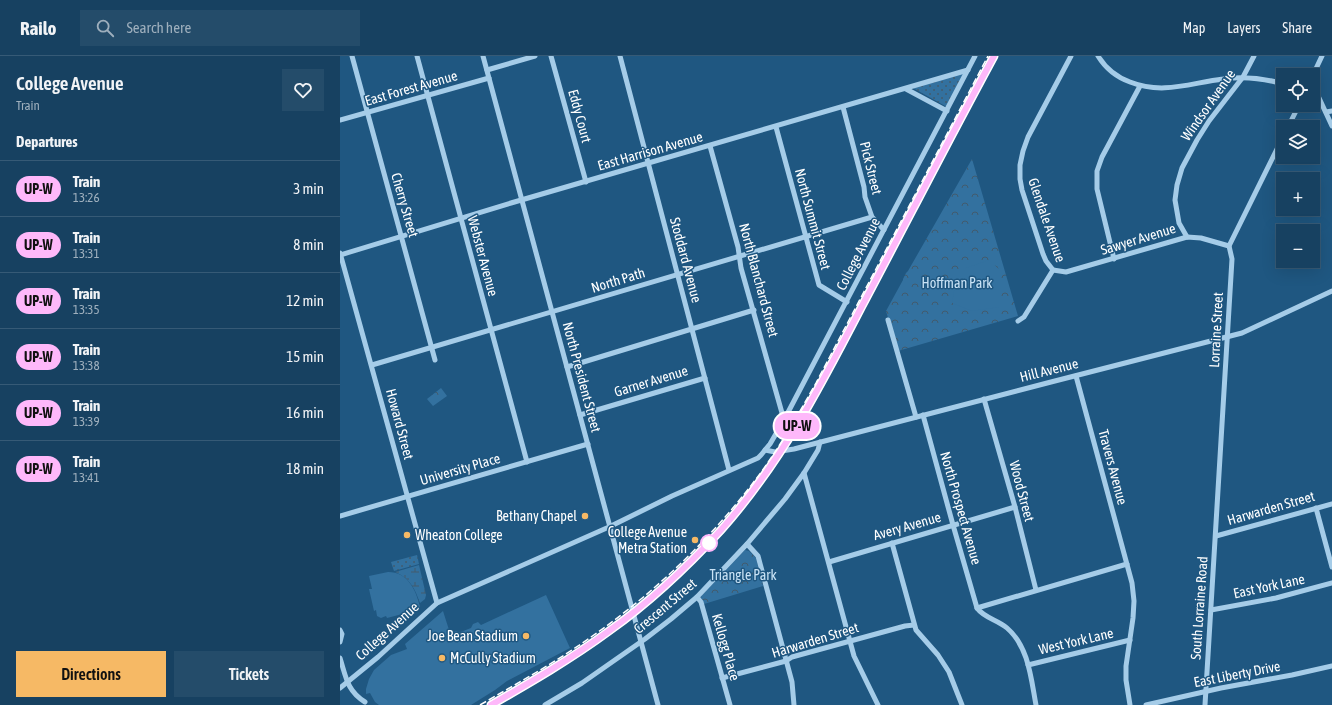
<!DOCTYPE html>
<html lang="en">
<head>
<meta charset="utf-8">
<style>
	:root { --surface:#174161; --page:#244c6a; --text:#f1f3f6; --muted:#9eafbd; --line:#365a76; --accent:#f6b965 }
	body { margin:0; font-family:"Asap Condensed",sans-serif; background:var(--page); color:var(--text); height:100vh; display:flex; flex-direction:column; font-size:15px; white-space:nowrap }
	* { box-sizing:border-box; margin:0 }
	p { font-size:13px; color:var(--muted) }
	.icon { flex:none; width:22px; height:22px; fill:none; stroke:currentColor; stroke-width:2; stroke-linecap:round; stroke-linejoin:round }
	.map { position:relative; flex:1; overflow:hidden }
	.side { display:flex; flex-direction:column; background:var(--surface); width:340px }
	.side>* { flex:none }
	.badge { padding:0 8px; border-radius:13px; font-size:14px; line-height:26px }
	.buttons { position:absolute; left:936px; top:12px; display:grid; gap:8px }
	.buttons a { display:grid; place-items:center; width:44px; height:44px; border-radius:0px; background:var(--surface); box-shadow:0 4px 16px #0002,0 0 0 1px var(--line); font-size:20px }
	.map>.badge { position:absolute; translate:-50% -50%; box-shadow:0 0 0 2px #fff }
	h2 { padding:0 16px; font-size:15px; line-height:36px }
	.round { display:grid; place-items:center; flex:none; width:42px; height:42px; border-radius:0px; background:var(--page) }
	.overview { display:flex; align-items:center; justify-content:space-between; height:68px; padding:0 16px }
	h1 { font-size:19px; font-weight:600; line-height:30px }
	.cta { display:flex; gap:8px; margin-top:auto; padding:8px 16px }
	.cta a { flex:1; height:46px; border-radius:0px; background:var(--accent); color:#111; font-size:16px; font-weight:600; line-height:46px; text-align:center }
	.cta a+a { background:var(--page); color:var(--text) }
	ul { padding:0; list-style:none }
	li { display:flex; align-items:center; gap:12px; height:56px; padding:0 16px; border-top:1px solid var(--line) }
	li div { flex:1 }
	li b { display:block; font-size:15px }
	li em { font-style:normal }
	li .badge { min-width:44px; font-weight:700; text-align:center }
	header { display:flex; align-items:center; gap:24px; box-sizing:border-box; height:56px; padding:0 20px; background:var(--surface); border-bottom:1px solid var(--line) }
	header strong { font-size:19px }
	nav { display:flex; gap:22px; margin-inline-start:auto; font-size:14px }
	.search { width:280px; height:36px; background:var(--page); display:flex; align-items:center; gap:10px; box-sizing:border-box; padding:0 14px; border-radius:0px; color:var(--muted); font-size:15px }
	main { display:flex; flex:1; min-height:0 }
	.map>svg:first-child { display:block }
</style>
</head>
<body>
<header>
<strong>Railo</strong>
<div class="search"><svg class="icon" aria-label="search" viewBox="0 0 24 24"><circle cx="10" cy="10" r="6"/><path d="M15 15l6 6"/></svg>Search here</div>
<nav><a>Map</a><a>Layers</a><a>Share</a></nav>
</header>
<main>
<section class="side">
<div class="overview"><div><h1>College Avenue</h1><p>Train</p></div><a class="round"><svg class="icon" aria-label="heart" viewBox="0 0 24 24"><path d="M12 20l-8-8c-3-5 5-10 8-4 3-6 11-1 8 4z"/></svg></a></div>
<h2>Departures</h2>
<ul>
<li><span class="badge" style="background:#feb8fa;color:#111">UP-W</span><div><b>Train</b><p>13:26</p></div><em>3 min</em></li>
<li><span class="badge" style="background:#feb8fa;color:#111">UP-W</span><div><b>Train</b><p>13:31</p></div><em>8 min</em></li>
<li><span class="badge" style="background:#feb8fa;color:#111">UP-W</span><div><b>Train</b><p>13:35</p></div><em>12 min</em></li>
<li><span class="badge" style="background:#feb8fa;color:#111">UP-W</span><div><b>Train</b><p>13:38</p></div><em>15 min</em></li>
<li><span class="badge" style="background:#feb8fa;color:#111">UP-W</span><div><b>Train</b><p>13:39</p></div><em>16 min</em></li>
<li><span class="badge" style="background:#feb8fa;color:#111">UP-W</span><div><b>Train</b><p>13:41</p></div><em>18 min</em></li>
</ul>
<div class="cta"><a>Directions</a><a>Tickets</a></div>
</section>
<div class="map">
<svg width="992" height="649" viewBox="0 0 992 649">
	<defs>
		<pattern id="grass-dots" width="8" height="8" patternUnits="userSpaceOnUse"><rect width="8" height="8" fill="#33719f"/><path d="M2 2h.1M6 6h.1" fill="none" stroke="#425b6d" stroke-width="1.8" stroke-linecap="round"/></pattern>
		<pattern id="wetland-marsh" width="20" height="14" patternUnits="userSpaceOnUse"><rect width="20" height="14" fill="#33719f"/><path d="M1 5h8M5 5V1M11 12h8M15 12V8" fill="none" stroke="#425b6d"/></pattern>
		<pattern id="park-crowns" width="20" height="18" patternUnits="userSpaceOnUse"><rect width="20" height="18" fill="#33719f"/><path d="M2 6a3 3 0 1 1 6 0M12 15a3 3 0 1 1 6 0" fill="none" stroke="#425b6d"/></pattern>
	</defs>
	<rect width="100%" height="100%" fill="#1f5781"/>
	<g fill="url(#grass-dots)">
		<path d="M625,16L607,51L573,32Z"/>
		<path d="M77,499L79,508L54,515L51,506Z"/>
	</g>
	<path fill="url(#wetland-marsh)" d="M79,509L86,539L85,543L80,547C75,533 70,522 55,516Z"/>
	<g fill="url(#park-crowns)">
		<path d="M632,103L678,260L558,295L546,255L563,224V223L566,217L568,215Z"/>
		<path d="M101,332L107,340L93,350L87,343Z"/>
		<path d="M405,494L409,495L416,502L423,530L364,548L361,541L362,539Z"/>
	</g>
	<g fill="#33719f">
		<path d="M649,204L659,213V251L632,255L612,247L615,229L626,212Z"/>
		<path d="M408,512L412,521L395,528L391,520Z"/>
		<path d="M48,516C68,516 76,534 80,551L74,555L47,562L46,560L41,562L37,560L36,554L34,555L29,533H32L29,520Z"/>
		<path d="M206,539L230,592L167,625L155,634L131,649H39L35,646L30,637L26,638V633L29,623L34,614L51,599L67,593L65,588L103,555L110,577L117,575L118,577L131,572L133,568L138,566L141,569Z"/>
	</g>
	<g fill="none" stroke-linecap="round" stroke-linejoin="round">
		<g stroke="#a5cce8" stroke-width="5">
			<path d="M12,0L95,304"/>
			<path d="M77,0L187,406"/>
			<path d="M143,0L318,649"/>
			<path d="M211,0L246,126"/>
			<path d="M280,0L389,414"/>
			<path d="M758,0C766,13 776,21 790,26C823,39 850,27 883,23C903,20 923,22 943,28"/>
			<path d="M147,14L195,0"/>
			<path d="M973,19L982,0"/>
			<path d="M973,29L992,70"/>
			<path d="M566,33L607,55"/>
			<path d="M503,51L524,131L525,141L532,161L544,174"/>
			<path d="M986,56L992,55"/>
			<path d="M0,64L149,22"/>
			<path d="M436,71L479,229L507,246"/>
			<path d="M948,71L959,49"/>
			<path d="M370,90L398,191L401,212L444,364"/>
			<path d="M847,181L839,167L835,144L837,129L842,112L857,84L869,65L903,21L914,0"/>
			<path d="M0,197L97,547"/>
			<path d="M0,199L171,147L628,14"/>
			<path d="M774,203L757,133V115L762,101L800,30"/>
			<path d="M713,214L726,216L847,181L861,182L889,190"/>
			<path d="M548,264L576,361"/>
			<path d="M678,265L684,261L713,214L706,205L703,198L682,134L680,123V109L683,95L688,81L731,0"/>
			<path d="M32,309L532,161"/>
			<path d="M227,311L414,254"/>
			<path d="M736,320L792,527L794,545L793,562L786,610V624L790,649"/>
			<path d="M644,343L675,451L696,534"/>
			<path d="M240,359L365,322"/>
			<path d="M583,359L613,469L637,552C644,562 658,564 667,572C689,591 691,623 696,649"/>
			<path d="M425,394L435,396L454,393L711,326L902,277L992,235"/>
			<path d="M464,417L514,600L538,649"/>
			<path d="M976,452L992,511"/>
			<path d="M0,460L248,388"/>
			<path d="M876,480L992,448"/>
			<path d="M552,487L576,574L598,599L609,616L622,649"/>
			<path d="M407,488L418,500L452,626L454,649"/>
			<path d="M489,506L675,451"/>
			<path d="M357,541L361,546L390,649"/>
			<path d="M637,552L787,508"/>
			<path d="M871,554L936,542L992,527"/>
			<path d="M0,574L2,578L0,586"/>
			<path d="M0,602C6,621 7,635 25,646"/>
			<path d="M688,609L790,584"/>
			<path d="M382,622L446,605L452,601L565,570L574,569"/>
			<path d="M0,632L38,601L97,547L269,471L332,440L418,402L421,399L430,388L444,364L635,0"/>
			<path d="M205,649L242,627L305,583L331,563L357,541L407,488L445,443L464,417L478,394L480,386"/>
			<path d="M806,649L881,632L952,619L992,610"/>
			<path d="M865,649L892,203L889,190L943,81"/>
		</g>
		<path stroke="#fff" stroke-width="1.5" stroke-dasharray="7 3" stroke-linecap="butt" d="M140,649C178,627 216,606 251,581C316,536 375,479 422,415C442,387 459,357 476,327L648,0"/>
	</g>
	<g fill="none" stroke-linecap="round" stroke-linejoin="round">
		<g stroke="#fff" stroke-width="9">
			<path id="line" d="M151,649C191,626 231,603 269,575C310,546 347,511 381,474C442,405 480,331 522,250C566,167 609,83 654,0"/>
		</g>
		<use href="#line" stroke="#feb8fa" stroke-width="6"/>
	</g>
	<g fill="#f6b965" stroke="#1f5781" stroke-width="1.5">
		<circle cx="245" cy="460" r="4"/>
		<circle cx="67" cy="479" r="4"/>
		<circle cx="355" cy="484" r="4"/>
		<circle cx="186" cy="580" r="4"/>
		<circle cx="102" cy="602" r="4"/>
	</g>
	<circle fill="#fff" stroke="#feb8fa" stroke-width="2" cx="369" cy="487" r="8"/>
	<g text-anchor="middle" stroke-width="3" stroke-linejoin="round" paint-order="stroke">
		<g font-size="14" fill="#fff" stroke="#1f5781">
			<text transform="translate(71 32) rotate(-16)" y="5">East Forest Avenue</text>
			<text transform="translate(868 49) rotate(-55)" y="5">Windsor Avenue</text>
			<text transform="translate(240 60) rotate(75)" y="5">Eddy Court</text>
			<text transform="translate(310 95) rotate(-16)" y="5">East Harrison Avenue</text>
			<text transform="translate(531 112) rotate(76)" y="5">Pick Street</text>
			<text transform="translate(65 149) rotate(74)" y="5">Cherry Street</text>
			<text transform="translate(473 163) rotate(75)" y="5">North Summit Street</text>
			<text transform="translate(707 164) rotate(71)" y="5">Glendale Avenue</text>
			<text transform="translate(798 183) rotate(-17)" y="5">Sawyer Avenue</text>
			<text transform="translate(518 198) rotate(-63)" y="5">College Avenue</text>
			<text transform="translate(143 200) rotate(75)" y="5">Webster Avenue</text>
			<text transform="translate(346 204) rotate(75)" y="5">Stoddard Avenue</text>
			<text transform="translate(278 224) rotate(-17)" y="5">North Path</text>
			<text transform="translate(419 224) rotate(75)" y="5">North Blanchard Street</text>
			<text transform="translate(876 274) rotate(-87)" y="5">Lorraine Street</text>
			<text transform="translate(709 314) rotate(-14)" y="5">Hill Avenue</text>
			<text transform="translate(242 321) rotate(75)" y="5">North President Street</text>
			<text transform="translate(311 325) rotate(-17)" y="5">Garner Avenue</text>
			<text transform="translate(60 368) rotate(75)" y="5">Howard Street</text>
			<text transform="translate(773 411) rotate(75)" y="5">Travers Avenue</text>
			<text transform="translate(120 413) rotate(-16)" y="5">University Place</text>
			<text transform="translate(682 435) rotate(75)" y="5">Wood Street</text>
			<text transform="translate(621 452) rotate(74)" y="5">North Prospect Avenue</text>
			<text transform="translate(931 452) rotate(-16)" y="5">Harwarden Street</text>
			<text transform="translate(567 470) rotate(-16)" y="5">Avery Avenue</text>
			<text transform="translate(929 530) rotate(-12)" y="5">East York Lane</text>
			<text transform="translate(325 550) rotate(-40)" y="5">Crescent Street</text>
			<text transform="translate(859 552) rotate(-86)" y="5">South Lorraine Road</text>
			<text transform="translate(47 575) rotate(-42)" y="5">College Avenue</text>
			<text transform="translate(475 584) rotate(-17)" y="5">Harwarden Street</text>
			<text transform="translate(736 585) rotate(-13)" y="5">West York Lane</text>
			<text transform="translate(386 591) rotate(74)" y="5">Kellogg Place</text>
			<text transform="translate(897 618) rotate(-11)" y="5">East Liberty Drive</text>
		</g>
		<g font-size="14" fill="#c9e3f6" stroke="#1f5781">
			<text x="617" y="232">Hoffman Park</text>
			<text x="403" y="524">Triangle Park</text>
		</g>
		<g font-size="14" fill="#fff" stroke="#1f5781" text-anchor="end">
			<text x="237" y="465">Bethany Chapel</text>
			<text x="347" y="481">College Avenue<tspan x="347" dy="16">Metra Station</tspan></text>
			<text x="75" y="484" text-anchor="start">Wheaton College</text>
			<text x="178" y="585">Joe Bean Stadium</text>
			<text x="110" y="607" text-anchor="start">McCully Stadium</text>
		</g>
	</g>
</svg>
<div class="buttons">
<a><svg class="icon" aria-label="locate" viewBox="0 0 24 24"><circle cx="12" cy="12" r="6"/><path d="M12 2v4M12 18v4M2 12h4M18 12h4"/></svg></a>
<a><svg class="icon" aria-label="layers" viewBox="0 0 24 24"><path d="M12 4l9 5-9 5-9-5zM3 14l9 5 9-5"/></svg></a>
<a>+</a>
<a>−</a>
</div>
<b class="badge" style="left:457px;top:370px;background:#feb8fa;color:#111">UP-W</b>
</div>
</main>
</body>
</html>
